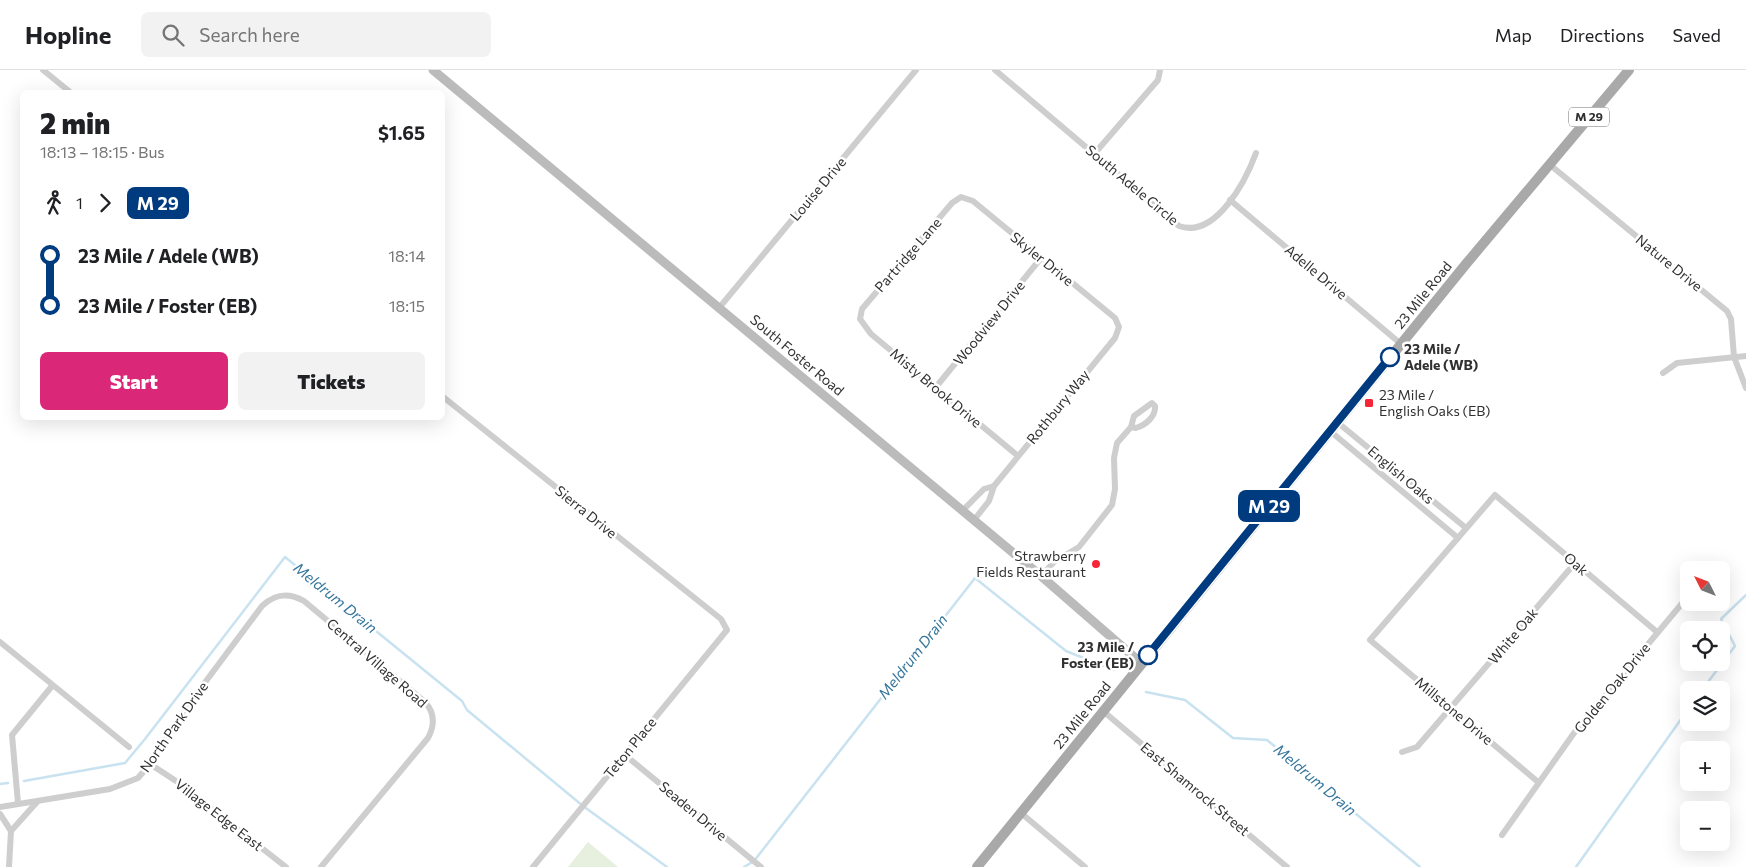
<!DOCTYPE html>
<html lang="en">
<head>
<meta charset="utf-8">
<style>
	:root { --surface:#fff; --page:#f2f2f2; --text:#202124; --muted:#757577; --line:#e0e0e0; --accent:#db2777 }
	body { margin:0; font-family:Commissioner,sans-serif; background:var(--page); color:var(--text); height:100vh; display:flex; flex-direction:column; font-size:19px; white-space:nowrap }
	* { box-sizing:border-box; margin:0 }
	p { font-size:16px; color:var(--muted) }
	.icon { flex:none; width:28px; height:28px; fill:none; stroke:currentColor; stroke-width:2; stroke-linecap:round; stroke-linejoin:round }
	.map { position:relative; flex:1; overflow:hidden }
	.side { position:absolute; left:20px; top:20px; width:425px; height:330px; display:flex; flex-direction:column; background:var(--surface); border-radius:8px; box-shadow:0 5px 20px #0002 }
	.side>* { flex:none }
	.badge { padding:0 10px; border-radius:8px; font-size:18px; line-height:32px }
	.needle { width:32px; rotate:312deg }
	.tools { position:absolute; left:1680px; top:491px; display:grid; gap:10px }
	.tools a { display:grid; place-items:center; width:50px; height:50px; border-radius:8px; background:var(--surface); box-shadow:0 5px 20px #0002; font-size:25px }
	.map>.badge { position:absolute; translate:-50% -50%; box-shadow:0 0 0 2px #fff }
	.legs { display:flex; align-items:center; gap:8px; height:55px; padding:0 20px; font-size:16px }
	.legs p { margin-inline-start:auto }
	.summary { display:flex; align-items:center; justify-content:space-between; height:85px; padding:0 20px }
	h1 { font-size:28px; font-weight:800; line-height:38px }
	.button { display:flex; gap:10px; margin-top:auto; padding:10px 20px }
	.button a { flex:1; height:58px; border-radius:8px; background:var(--accent); color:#fff; font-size:20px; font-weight:800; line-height:58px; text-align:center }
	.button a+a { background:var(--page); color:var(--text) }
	ul { padding:0 20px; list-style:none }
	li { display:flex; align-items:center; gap:18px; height:50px; font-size:19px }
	li i { display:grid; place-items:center; width:8px; height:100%; margin:0 6px; background:currentColor }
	li i::after { content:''; width:12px; height:12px; margin:-6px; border:4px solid; border-radius:50%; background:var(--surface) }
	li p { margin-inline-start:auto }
	li:first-child i { background:linear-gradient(#0000 50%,currentColor 0) }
	li:last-child i { background:linear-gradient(currentColor 50%,#0000 0) }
	header { display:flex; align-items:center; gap:30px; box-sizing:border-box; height:70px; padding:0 25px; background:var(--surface); border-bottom:1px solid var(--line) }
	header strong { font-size:24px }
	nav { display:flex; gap:28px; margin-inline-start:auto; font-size:18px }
	.search { width:350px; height:45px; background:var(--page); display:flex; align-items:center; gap:12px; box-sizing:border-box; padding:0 18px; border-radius:8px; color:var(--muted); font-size:19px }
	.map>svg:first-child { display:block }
</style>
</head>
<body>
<header>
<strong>Hopline</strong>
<div class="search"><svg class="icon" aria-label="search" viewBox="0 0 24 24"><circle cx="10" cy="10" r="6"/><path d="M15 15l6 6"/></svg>Search here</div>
<nav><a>Map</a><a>Directions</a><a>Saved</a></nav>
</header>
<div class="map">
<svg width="1746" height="797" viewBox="0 0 1746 797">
	<rect width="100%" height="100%" fill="#fff"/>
	<path fill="#e7efde" d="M588,772L618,797H568Z"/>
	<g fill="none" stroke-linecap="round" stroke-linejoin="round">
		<g stroke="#c9e2f0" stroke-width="2.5">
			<path d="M1702,620L1735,576L1721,549L1746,525"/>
			<path d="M1146,622L1185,630L1233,668L1267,670L1420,797"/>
			<path d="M24,711L125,693L145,669L285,487L462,631L467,640L583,736L667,797"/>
			<path d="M0,714L8,713"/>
			<path d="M744,797L754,791L975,508L1066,581L1114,600"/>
			<path d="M1576,797L1689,638"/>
		</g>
		<g stroke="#cecece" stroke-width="6">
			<path d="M43,0L70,22"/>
			<path d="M995,0L1179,156C1216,169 1246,110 1256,83"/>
			<path d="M1095,83L1158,10L1160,0"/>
			<path d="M1549,94L1727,241L1731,249L1734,287L1746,318"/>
			<path d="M1230,130L1401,274"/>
			<path d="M719,238L916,0"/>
			<path d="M1663,303L1677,293L1746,286"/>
			<path d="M936,317L1041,188"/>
			<path d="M442,326L721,549L727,560L533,797"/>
			<path d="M1337,352L1466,458"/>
			<path d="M1330,361L1458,468"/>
			<path d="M994,416L1115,268L1119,257L1115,248L973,131L961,127L952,133L862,239L860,249L871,264L1018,386"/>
			<path d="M962,441L984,419L994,416L989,431L974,450"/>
			<path d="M1041,506L1054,492L1079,477L1112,435L1115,419L1114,388L1117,373L1131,357L1134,346L1152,333L1155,336C1156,346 1146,355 1136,358L1131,357"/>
			<path d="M0,572L129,677"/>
			<path d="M1103,641L1287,797"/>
			<path d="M1402,682L1417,677L1575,493"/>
			<path d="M625,685L761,797"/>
			<path d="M150,694L176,711L286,797"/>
			<path d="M1538,712L1370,570L1495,425L1657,562"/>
			<path d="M18,733L12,665L52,616"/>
			<path d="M0,737L110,719L138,708L150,694L180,646L262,536C275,524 288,522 304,531L425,632C435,643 435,655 428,668L321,797"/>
			<path d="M1021,743L1085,797"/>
			<path d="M0,744L11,761"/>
			<path d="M1502,765L1574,663L1689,525"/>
			<path d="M9,797L11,761L37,732"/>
		</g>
		<path stroke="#bbb" stroke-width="9" d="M433,0L1041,506L1141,593"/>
		<path stroke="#a9a9a9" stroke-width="10" d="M977,797L1466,194L1629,0"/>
	</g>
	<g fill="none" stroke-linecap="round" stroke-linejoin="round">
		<g stroke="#fff" stroke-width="11">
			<path id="line-1" d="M1148,585L1390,287"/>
		</g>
		<use href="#line-1" stroke="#003b80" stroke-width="8"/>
	</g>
	<g fill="#fff" stroke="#003b80" stroke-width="2.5">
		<circle cx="1390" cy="287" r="9"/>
		<circle cx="1148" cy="585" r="9"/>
	</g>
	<g fill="#f62538" stroke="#fff" stroke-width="2">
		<rect x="1364" y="328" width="10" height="10" rx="2.5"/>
		<circle cx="1096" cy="494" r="5"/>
	</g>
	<g text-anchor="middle" stroke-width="5" stroke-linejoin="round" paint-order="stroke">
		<rect fill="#fff" stroke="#6f6f6f" stroke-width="1" x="1569" y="37.5" width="40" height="19" rx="4"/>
		<g font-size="12" font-weight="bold" fill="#313131">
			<text x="1589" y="51">M 29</text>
		</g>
		<g font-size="14" fill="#313131" stroke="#fff">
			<text transform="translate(1132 115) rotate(40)" y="5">South Adele Circle</text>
			<text transform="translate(818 119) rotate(-50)" y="5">Louise Drive</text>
			<text transform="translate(908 185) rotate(-49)" y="5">Partridge Lane</text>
			<text transform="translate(1042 189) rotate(39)" y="5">Skyler Drive</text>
			<text transform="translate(1669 193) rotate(39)" y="5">Nature Drive</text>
			<text transform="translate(1316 202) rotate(40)" y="5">Adelle Drive</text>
			<text transform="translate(1423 225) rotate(-51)" y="5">23 Mile Road</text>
			<text transform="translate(989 253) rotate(-51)" y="5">Woodview Drive</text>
			<text transform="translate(797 285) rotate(40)" y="5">South Foster Road</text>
			<text transform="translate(936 318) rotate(40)" y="5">Misty Brook Drive</text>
			<text transform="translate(1058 337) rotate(-51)" y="5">Rothbury Way</text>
			<text transform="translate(1401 405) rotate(40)" y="5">English Oaks</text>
			<text transform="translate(586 442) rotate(39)" y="5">Sierra Drive</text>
			<text transform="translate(1576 494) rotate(40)" y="5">Oak</text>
			<text transform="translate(1513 566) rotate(-50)" y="5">White Oak</text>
			<text transform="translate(377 593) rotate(41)" y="5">Central Village Road</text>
			<text transform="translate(1612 618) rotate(-51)" y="5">Golden Oak Drive</text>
			<text transform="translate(1454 641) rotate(40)" y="5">Millstone Drive</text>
			<text transform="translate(1082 645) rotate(-51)" y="5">23 Mile Road</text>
			<text transform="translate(174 657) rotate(-55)" y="5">North Park Drive</text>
			<text transform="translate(630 678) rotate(-51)" y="5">Teton Place</text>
			<text transform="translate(1195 719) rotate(40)" y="5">East Shamrock Street</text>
			<text transform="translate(693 741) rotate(40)" y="5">Seaden Drive</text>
			<text transform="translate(219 745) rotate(38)" y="5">Village Edge East</text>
		</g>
		<g font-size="14" font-weight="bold" fill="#313131" stroke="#fff" text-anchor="start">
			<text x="1404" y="284">23 Mile /<tspan x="1404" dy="16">Adele (WB)</tspan></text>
			<text x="1134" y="582" text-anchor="end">23 Mile /<tspan x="1134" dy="16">Foster (EB)</tspan></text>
		</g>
		<g font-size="14" fill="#313131" stroke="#fff" text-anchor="start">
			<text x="1379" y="330">23 Mile /<tspan x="1379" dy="16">English Oaks (EB)</tspan></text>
			<text x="1086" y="491" text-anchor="end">Strawberry<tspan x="1086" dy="16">Fields Restaurant</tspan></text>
		</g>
		<g font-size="15" font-style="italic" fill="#36769c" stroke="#fff">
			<text transform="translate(335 528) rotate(39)" y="5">Meldrum Drain</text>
			<text transform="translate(913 587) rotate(-52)" y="5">Meldrum Drain</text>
			<text transform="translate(1315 710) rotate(40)" y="5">Meldrum Drain</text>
		</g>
	</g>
</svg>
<div class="tools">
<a><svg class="needle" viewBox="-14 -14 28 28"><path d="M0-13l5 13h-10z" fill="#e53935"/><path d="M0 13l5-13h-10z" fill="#757577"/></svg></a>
<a><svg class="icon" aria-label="locate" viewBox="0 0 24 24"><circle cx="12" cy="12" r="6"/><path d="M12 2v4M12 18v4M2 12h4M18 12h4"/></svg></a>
<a><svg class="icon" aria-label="layers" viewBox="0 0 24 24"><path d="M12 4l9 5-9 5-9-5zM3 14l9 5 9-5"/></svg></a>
<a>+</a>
<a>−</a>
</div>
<b class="badge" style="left:1269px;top:436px;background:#003b80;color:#fff">M 29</b>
<section class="side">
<div class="summary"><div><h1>2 min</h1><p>18:13 – 18:15 · Bus</p></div><b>$1.65</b></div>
<div class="legs"><svg class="icon" aria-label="walk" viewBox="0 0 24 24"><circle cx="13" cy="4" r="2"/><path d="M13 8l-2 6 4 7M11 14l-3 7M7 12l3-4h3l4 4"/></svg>1<svg class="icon" aria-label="forward" viewBox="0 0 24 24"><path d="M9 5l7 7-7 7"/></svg><b class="badge" style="background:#003b80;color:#fff">M 29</b></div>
<ul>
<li><i style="color:#003b80"></i><b>23 Mile / Adele (WB)</b><p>18:14</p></li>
<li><i style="color:#003b80"></i><b>23 Mile / Foster (EB)</b><p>18:15</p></li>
</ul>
<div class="button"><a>Start</a><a>Tickets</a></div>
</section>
</div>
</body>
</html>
